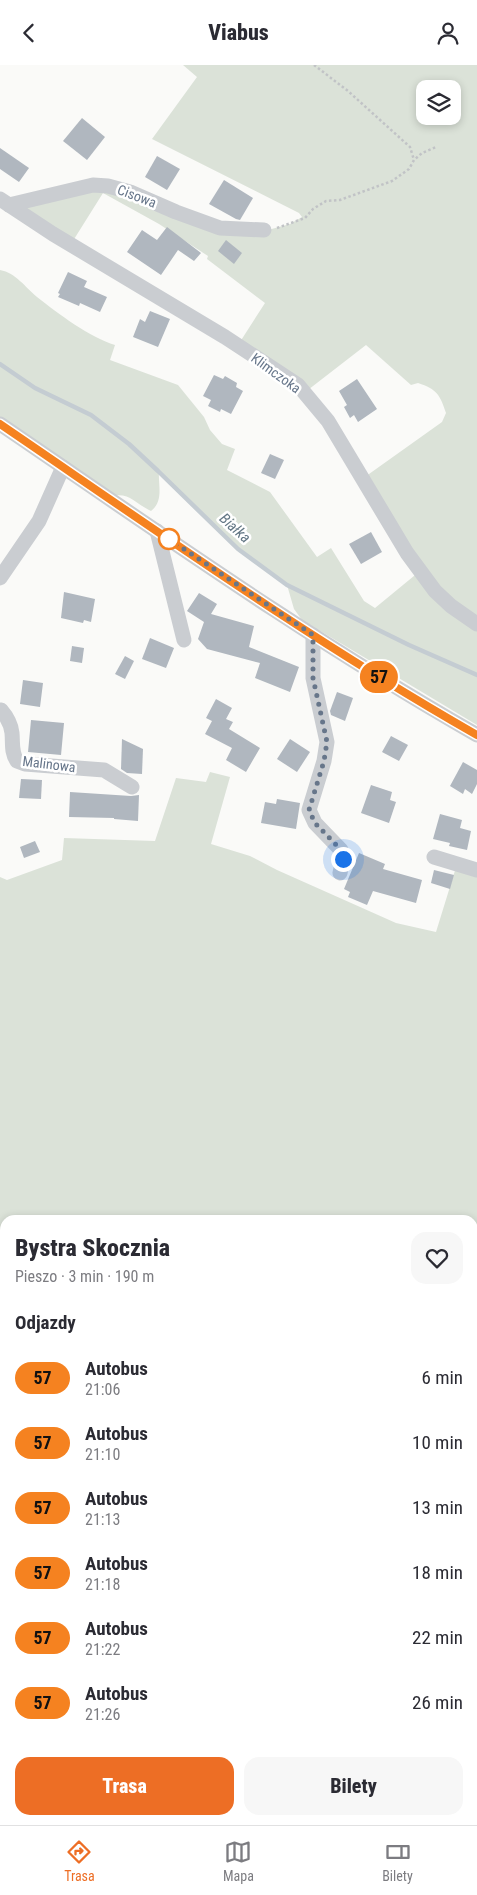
<!DOCTYPE html>
<html lang="pl">
<head>
<meta charset="utf-8">
<style>
	:root { --surface:#fff; --page:#f7f7f7; --text:#2b2b33; --muted:#7c7c81; --line:#e1e1e2; --accent:#ed6e25 }
	body { margin:0; font-family:"Roboto Condensed",sans-serif; background:var(--page); color:var(--text); height:100vh; display:flex; flex-direction:column; font-size:19px; white-space:nowrap }
	* { box-sizing:border-box; margin:0 }
	p { font-size:16px; color:var(--muted) }
	.icon { flex:none; width:28px; height:28px; fill:none; stroke:currentColor; stroke-width:2; stroke-linecap:round; stroke-linejoin:round }
	.map { position:relative; flex:1; overflow:hidden }
	.panel { position:absolute; left:0px; top:1150px; width:478px; height:610px; display:flex; flex-direction:column; background:var(--surface); border-radius:15px 15px 0 0; box-shadow:0 2px 8px #0003 }
	.panel>* { flex:none }
	.badge { padding:0 10px; border-radius:16px; font-size:18px; line-height:32px }
	.fabs { position:absolute; left:416px; top:15px; display:grid; gap:10px }
	.fabs a { display:grid; place-items:center; width:45px; height:45px; border-radius:10px; background:var(--surface); box-shadow:0 2px 8px #0003; font-size:25px }
	.you { position:absolute; width:25px; height:25px; margin:-12px; border:4px solid #fff; border-radius:50%; background:#1a73e8; box-shadow:0 0 0 8px #1a73e833 }
	.map>.badge { position:absolute; translate:-50% -50%; box-shadow:0 0 0 2px #fff }
	h2 { padding:0 15px; font-size:19px; line-height:45px }
	.round { display:grid; place-items:center; flex:none; width:52px; height:52px; border-radius:15px; background:var(--page) }
	.head { display:flex; align-items:center; justify-content:space-between; height:85px; padding:0 15px }
	h1 { font-size:24px; font-weight:800; line-height:38px }
	.button { display:flex; gap:10px; margin-top:auto; padding:10px 15px }
	.button a { flex:1; height:58px; border-radius:15px; background:var(--accent); color:#fff; font-size:20px; font-weight:800; line-height:58px; text-align:center }
	.button a+a { background:var(--page); color:var(--text) }
	ul { padding:0; list-style:none }
	li { display:flex; align-items:center; gap:15px; height:65px; padding:0 15px }
	li div { flex:1 }
	li b { display:block; font-size:19px }
	li em { font-style:normal }
	li .badge { min-width:55px; font-weight:700; text-align:center }
	header { display:flex; justify-content:space-between; align-items:center; height:65px; padding:0 15px; background:var(--surface); font-size:22px; font-weight:800 }
	.tab-bar { display:flex; justify-content:space-around; align-items:center; height:70px; border-top:1px solid var(--line); background:var(--surface); font-size:14px; color:var(--muted) }
	.tab-bar a { display:grid; justify-items:center; gap:2px }
	.tab-bar .active { color:var(--accent) }
	.map>svg:first-child { display:block }
</style>
</head>
<body>
<header><svg class="icon" aria-label="back" viewBox="0 0 24 24"><path d="M15 5l-7 7 7 7"/></svg>Viabus<svg class="icon" aria-label="person" viewBox="0 0 24 24"><circle cx="12" cy="8" r="4"/><path d="M4 21q1-7 8-7t8 7"/></svg></header>
<div class="map">
<svg width="477" height="1760" viewBox="0 0 477 1760">
	<rect width="100%" height="100%" fill="#fafaf8"/>
	<g fill="#dbe2d8" fill-rule="evenodd">
		<path d="M183,0H477V660L302,555L294,544L287,520L238,484L159,407C158,420 164,436 151,446C132,437 130,426 107,432L0,359V205C16,208 25,222 37,232C57,248 91,273 115,280L110,295L178,320L204,352L210,365L222,379L235,384L227,405L270,427L317,492L331,483L364,536L375,543L420,506L362,414L442,357L446,348C440,330 437,324 418,318L411,320L366,280L304,328L238,280L265,238L207,194L208,191L159,159L103,128L71,179L9,140L93,120L181,149L268,165L290,159L302,152L299,148L152,74L197,12ZM425,24H452V51H425Z"/>
		<path d="M210,707L230,712L211,779L250,791L277,805L396,858L436,867L457,799L477,805V1760H0V1347L5,1346V1755H472V1155H5V1218L0,1217V812L7,815L62,795L64,773L155,776L176,713L206,717Z"/>
	</g>
	<g fill="none" stroke-linecap="round" stroke-linejoin="round">
		<g stroke="#c4ccd2" stroke-width="4.5">
			<path d="M0,299L35,323L91,350L129,379L158,406L238,484L287,520L409,580L477,610"/>
			<path d="M0,1722L5,1729"/>
			<path d="M24,1755L28,1760"/>
		</g>
	</g>
	<g fill="#b0b7bf">
		<path d="M82,53L105,72L87,95L63,76Z"/>
		<path d="M0,83L29,103L19,117L0,104Z"/>
		<path d="M157,91L180,104L167,125L145,112Z"/>
		<path d="M224,115L253,133L240,155L236,154L209,139Z"/>
		<path d="M167,162L201,188L194,196L178,185L161,210L127,187L142,165L157,175Z"/>
		<path d="M226,175L242,188L234,199L218,186Z"/>
		<path d="M68,207L87,216L84,222L107,232L100,247L80,238L79,241L58,232L60,229L58,228Z"/>
		<path d="M150,246L170,254L158,282L133,272L140,254L145,257Z"/>
		<path d="M214,310L223,314L225,311L237,318L236,322L243,326L231,349L221,344L220,347L208,341L211,335L203,331Z"/>
		<path d="M357,314L377,344L358,357L354,350L350,353L344,342L347,340L339,326Z"/>
		<path d="M270,389L284,395L275,414L261,408Z"/>
		<path d="M371,467L382,487L361,499L349,479Z"/>
		<path d="M64,527L95,534L91,557L84,555L83,558L61,553Z"/>
		<path d="M199,528L217,539L211,549L254,561L249,582L299,602L290,627L255,613L260,598L207,584L198,574L204,557L187,546Z"/>
		<path d="M150,573L174,583L166,603L142,594Z"/>
		<path d="M72,581L84,583L82,598L70,596Z"/>
		<path d="M125,591L134,596L125,614L115,609Z"/>
		<path d="M23,615L43,618L40,642L20,639Z"/>
		<path d="M337,627L353,633L345,656L331,650L330,646Z"/>
		<path d="M216,634L232,643L226,654L233,657L229,664L260,683L246,707L226,695L232,683L205,669L212,656L206,653Z"/>
		<path d="M31,655L64,658L61,690L28,687Z"/>
		<path d="M391,671L408,680L399,696L382,687Z"/>
		<path d="M122,674L143,684L142,709L127,708L121,704Z"/>
		<path d="M290,674L310,687L297,707L277,694Z"/>
		<path d="M463,697L477,705V719L472,729L465,724L463,729L450,721Z"/>
		<path d="M21,714L42,715L41,734L19,733Z"/>
		<path d="M371,720L392,727L390,735L396,737L389,758L361,748Z"/>
		<path d="M70,727L131,731L139,730L138,756L114,754V753L69,752Z"/>
		<path d="M277,734L300,738L296,764L261,758L265,737L276,739Z"/>
		<path d="M440,749L462,755L460,763L471,766L467,785L449,781L450,778L433,774Z"/>
		<path d="M35,776L40,787L24,793L20,782Z"/>
		<path d="M359,788L385,799L383,804L422,815L416,838L373,826L367,840L348,832L350,827L344,824Z"/>
		<path d="M434,805L454,810L450,824L431,818Z"/>
	</g>
	<g fill="none" stroke-linecap="round" stroke-linejoin="round">
		<g stroke="#c1c3c6" stroke-width="2.5" stroke-dasharray="2.5 2.5" stroke-linecap="butt">
			<path d="M314,0L348,26L410,82L414,95"/>
			<path d="M277,163L305,153L313,144L326,136L340,135L392,116L409,104L414,95L422,88L436,82"/>
			<path d="M472,1284H477"/>
			<path d="M472,1546L477,1547"/>
			<path d="M191,1755L194,1760"/>
		</g>
		<g stroke="#cacdd1" stroke-width="15">
			<path d="M0,134L53,169L225,272L298,320L328,356L407,488L435,526L451,541L477,559"/>
			<path d="M9,140L93,120L108,121L130,127L176,147L220,163L264,165"/>
			<path d="M0,359C157,466 312,576 477,670"/>
			<path d="M157,466L184,575"/>
			<path d="M0,513L39,456L63,402"/>
			<path d="M313,570V613L327,677L324,696L309,745L315,758L341,785L343,794L340,808"/>
			<path d="M1,645C7,652 11,659 12,668C13,679 11,687 17,696L25,699L104,705L132,722"/>
			<path d="M434,792L477,805"/>
		</g>
	</g>
	<g fill="none" stroke-linecap="round" stroke-linejoin="round">
		<g stroke="#fff" stroke-width="11">
			<path id="line" d="M0,359C157,466 312,576 477,670"/>
		</g>
		<use href="#line" stroke="#f58220" stroke-width="8"/>
		<path stroke="#67768a" stroke-width="5" stroke-dasharray="0 9" d="M169,474L313,570V613L327,677L324,696L309,745L315,758L341,785L343,794"/>
	</g>
	<circle fill="#fff" stroke="#f58220" stroke-width="2.5" cx="169" cy="474" r="10"/>
	<g text-anchor="middle" stroke-width="5" stroke-linejoin="round" paint-order="stroke">
		<g font-size="14" fill="#67768a" stroke="#fff">
			<text transform="translate(137 131) rotate(21)" y="5">Cisowa</text>
			<text transform="translate(276 308) rotate(36)" y="5">Klimczoka</text>
			<text transform="translate(49 699) rotate(7)" y="5">Malinowa</text>
		</g>
		<g font-size="15" font-style="italic" fill="#637785" stroke="#fff">
			<text transform="translate(235 463) rotate(42)" y="5">Białka</text>
		</g>
	</g>
</svg>
<div class="fabs">
<a><svg class="icon" aria-label="layers" viewBox="0 0 24 24"><path d="M12 4l9 5-9 5-9-5zM3 14l9 5 9-5"/></svg></a>
</div>
<div class="you" style="left:343px;top:794px"></div>
<b class="badge" style="left:379px;top:612px;background:#f58220;color:#111">57</b>
<section class="panel">
<div class="head"><div><h1>Bystra Skocznia</h1><p>Pieszo · 3 min · 190 m</p></div><a class="round"><svg class="icon" aria-label="heart" viewBox="0 0 24 24"><path d="M12 20l-8-8c-3-5 5-10 8-4 3-6 11-1 8 4z"/></svg></a></div>
<h2>Odjazdy</h2>
<ul>
<li><span class="badge" style="background:#f58220;color:#111">57</span><div><b>Autobus</b><p>21:06</p></div><em>6 min</em></li>
<li><span class="badge" style="background:#f58220;color:#111">57</span><div><b>Autobus</b><p>21:10</p></div><em>10 min</em></li>
<li><span class="badge" style="background:#f58220;color:#111">57</span><div><b>Autobus</b><p>21:13</p></div><em>13 min</em></li>
<li><span class="badge" style="background:#f58220;color:#111">57</span><div><b>Autobus</b><p>21:18</p></div><em>18 min</em></li>
<li><span class="badge" style="background:#f58220;color:#111">57</span><div><b>Autobus</b><p>21:22</p></div><em>22 min</em></li>
<li><span class="badge" style="background:#f58220;color:#111">57</span><div><b>Autobus</b><p>21:26</p></div><em>26 min</em></li>
</ul>
<div class="button"><a>Trasa</a><a>Bilety</a></div>
</section>
</div>
<nav class="tab-bar">
<a class="active"><svg class="icon" aria-label="directions" viewBox="0 0 24 24"><path d="M12 3l9 9-9 9-9-9zM9 14v-3h6M13 9l2 2-2 2"/></svg>Trasa</a>
<a><svg class="icon" aria-label="map" viewBox="0 0 24 24"><path d="M3 6l6-2 6 2 6-2v14l-6 2-6-2-6 2zM9 4v14M15 6v14"/></svg>Mapa</a>
<a><svg class="icon" aria-label="tickets" viewBox="0 0 24 24"><path d="M3 7h18v10H3zM15 7v10"/></svg>Bilety</a>
</nav>
</body>
</html>
